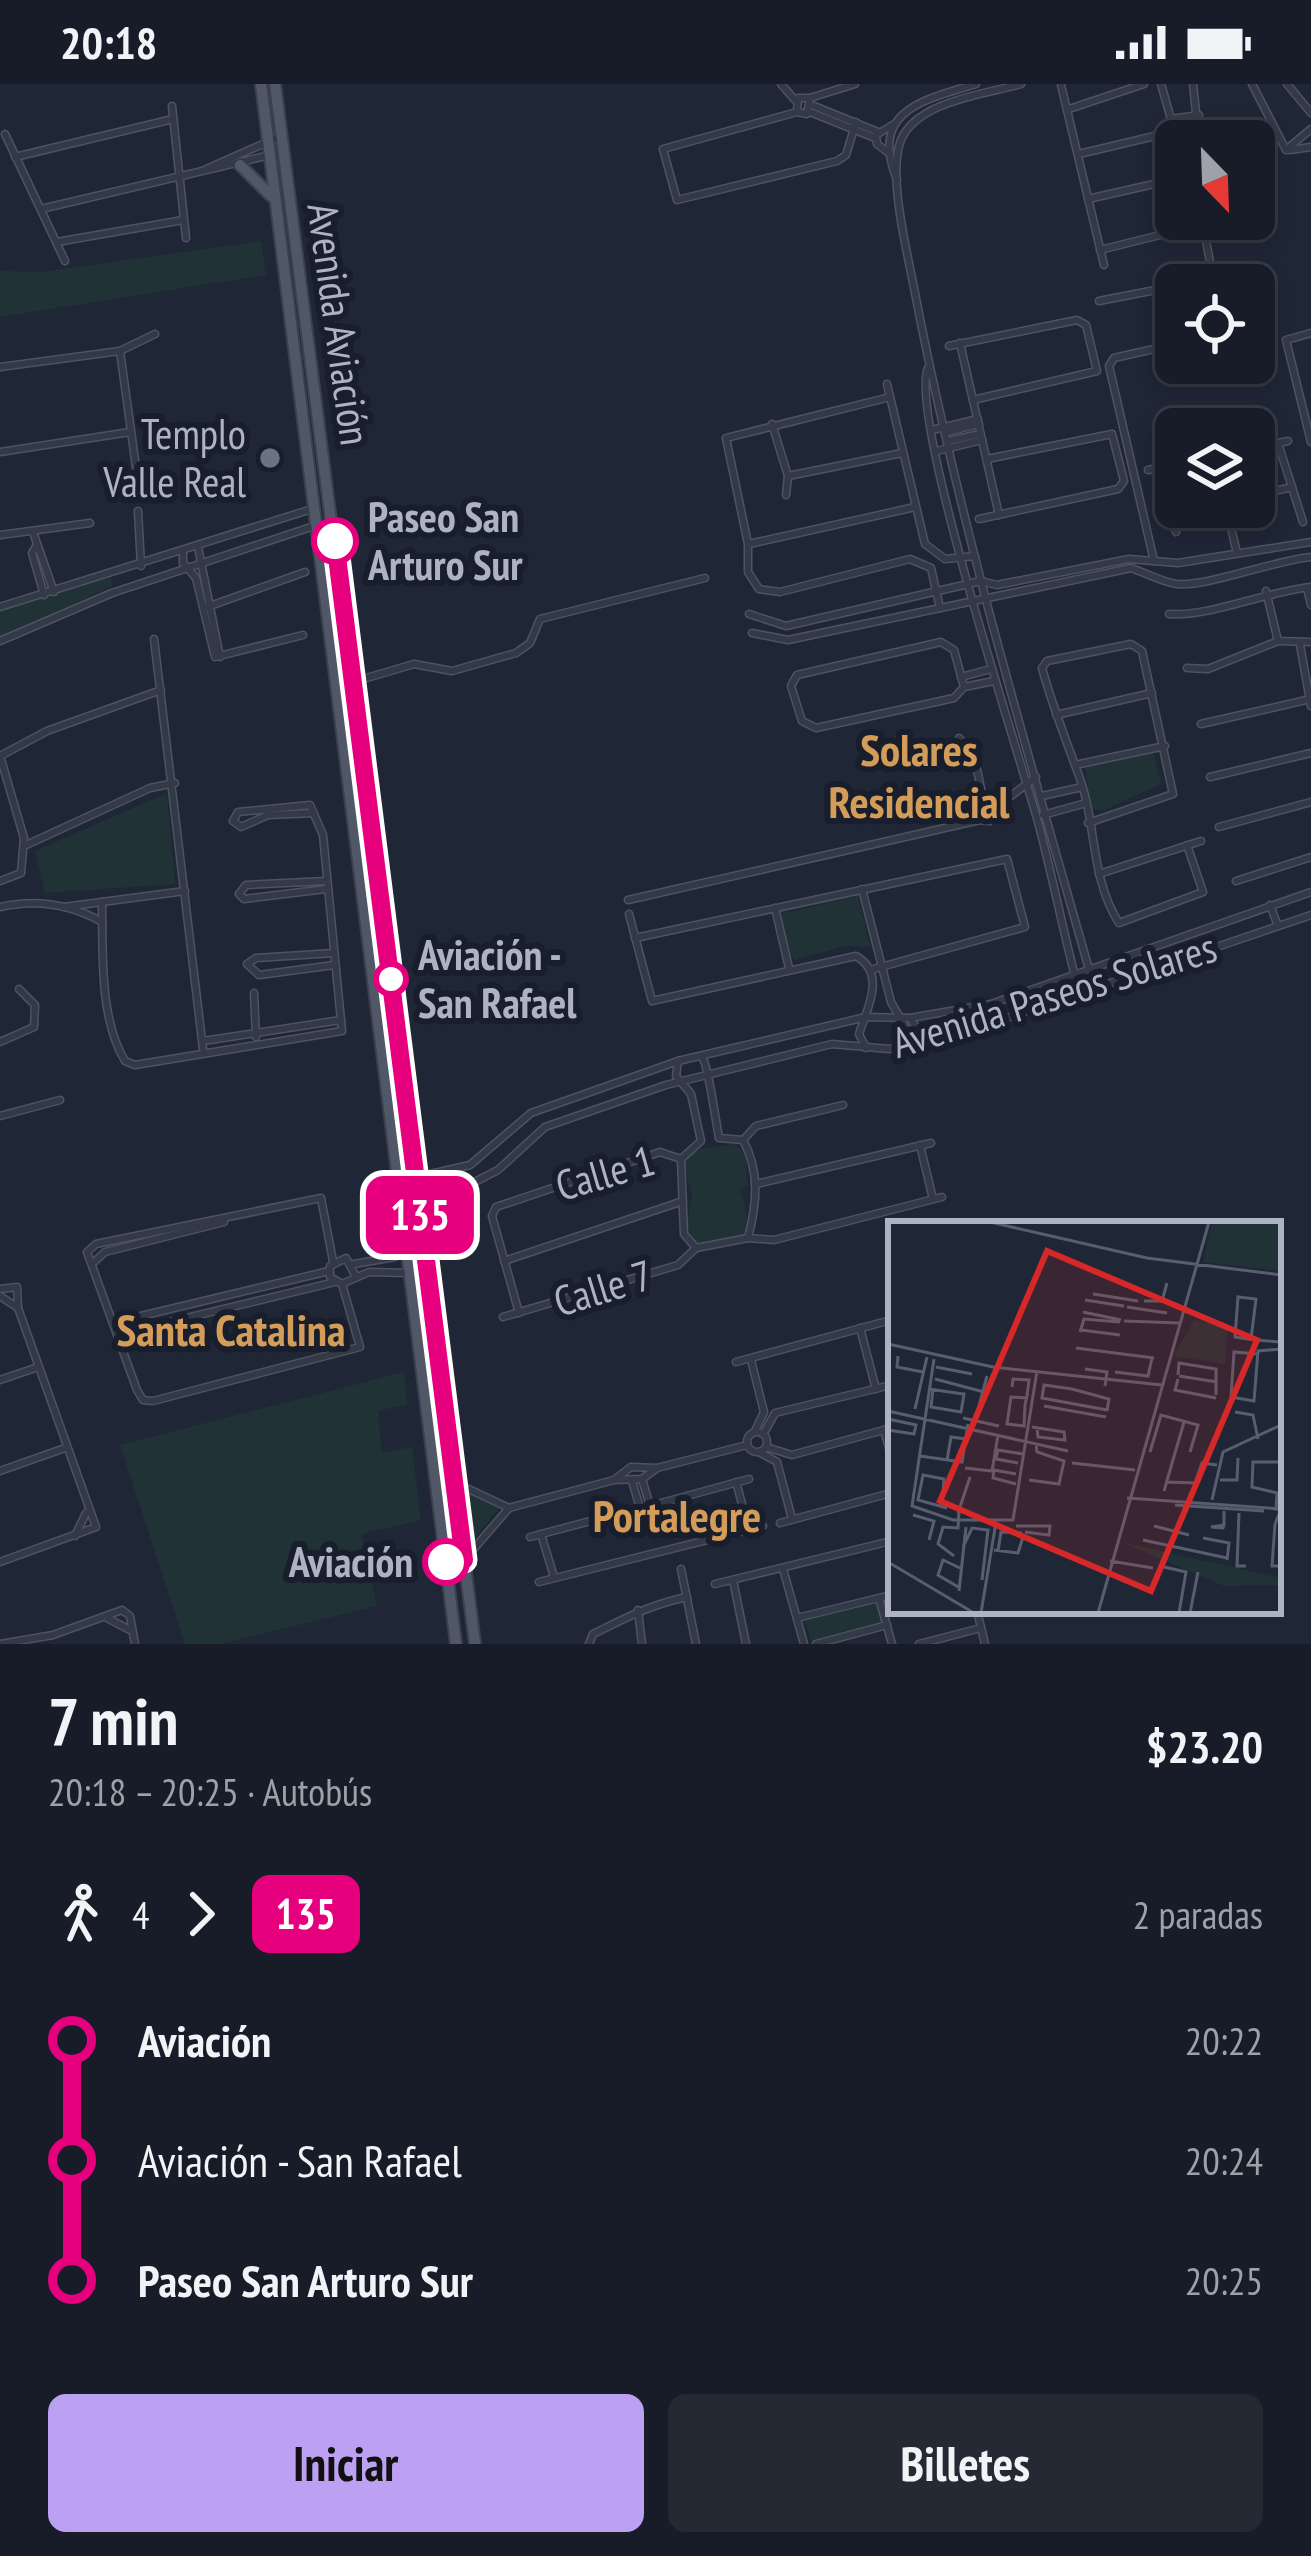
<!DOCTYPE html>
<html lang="es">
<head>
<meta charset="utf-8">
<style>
	:root { --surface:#171c28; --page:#242934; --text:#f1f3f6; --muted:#9ea1a8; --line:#363a45; --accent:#bca0f2 }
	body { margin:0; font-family:"PT Sans Narrow",sans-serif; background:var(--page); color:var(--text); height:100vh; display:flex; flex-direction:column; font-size:45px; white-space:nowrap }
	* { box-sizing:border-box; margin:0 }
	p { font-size:39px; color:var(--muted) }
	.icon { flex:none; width:66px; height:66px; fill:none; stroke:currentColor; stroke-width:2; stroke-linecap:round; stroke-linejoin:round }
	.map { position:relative; height:1560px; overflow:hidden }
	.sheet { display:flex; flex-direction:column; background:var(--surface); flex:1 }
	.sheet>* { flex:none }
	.badge { padding:0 24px; border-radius:18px; font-size:42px; line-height:78px }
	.needle { width:78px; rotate:157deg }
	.tools { position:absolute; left:1155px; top:36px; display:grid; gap:24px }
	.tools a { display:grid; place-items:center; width:120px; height:120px; border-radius:18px; background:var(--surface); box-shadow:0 6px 18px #0003,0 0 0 3px var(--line); font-size:60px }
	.map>.badge { position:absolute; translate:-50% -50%; box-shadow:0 0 0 6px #fff }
	.legs { display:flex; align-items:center; gap:18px; height:132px; padding:0 48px; font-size:39px }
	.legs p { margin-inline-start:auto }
	.overview { display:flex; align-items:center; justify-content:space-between; height:204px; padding:0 48px }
	h1 { font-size:66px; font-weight:600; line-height:90px }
	.action { display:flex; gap:24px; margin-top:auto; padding:24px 48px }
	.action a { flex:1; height:138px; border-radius:18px; background:var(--accent); color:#111; font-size:48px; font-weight:600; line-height:138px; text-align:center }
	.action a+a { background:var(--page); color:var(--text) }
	ul { padding:0 48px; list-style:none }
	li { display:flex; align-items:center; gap:42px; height:120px; font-size:45px }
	li i { display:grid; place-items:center; width:18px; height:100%; margin:0 15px; background:currentColor }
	li i::after { content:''; width:30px; height:30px; margin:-15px; border:9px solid; border-radius:50%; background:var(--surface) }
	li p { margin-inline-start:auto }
	li:first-child i { background:linear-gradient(#0000 50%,currentColor 0) }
	li:last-child i { background:linear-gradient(currentColor 50%,#0000 0) }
	.status { display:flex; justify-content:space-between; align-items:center; height:84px; padding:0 60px; background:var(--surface); direction:ltr }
	.status svg { height:33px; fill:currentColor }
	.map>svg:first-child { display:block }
</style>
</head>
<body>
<div class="status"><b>20:18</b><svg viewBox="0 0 49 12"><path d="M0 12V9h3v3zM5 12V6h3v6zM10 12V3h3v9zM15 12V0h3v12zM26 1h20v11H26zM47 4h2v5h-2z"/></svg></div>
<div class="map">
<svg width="1311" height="1560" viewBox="0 0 1311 1560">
	<rect width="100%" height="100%" fill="#1f2636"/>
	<g fill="#213237">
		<path d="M261,157L266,191L0,233V187L41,188Z"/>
		<path d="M111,493L112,502L0,554V525Z"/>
		<path d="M1153,666L1161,700L1104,726L1091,725L1085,683Z"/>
		<path d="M167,709L175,800L45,809L35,767Z"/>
		<path d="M858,812L870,863L844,862L795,876L786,864L780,830Z"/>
		<path d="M735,1060L746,1070L747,1100L740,1107C748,1128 750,1138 740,1159L697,1160L687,1142L692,1109L682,1077L700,1065Z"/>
		<path d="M404,1288L407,1320L378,1327L382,1369L412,1363L421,1436L361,1450L377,1522L220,1560H185L120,1361Z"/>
		<path d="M465,1408L499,1424L471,1458Z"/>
		<path d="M878,1519L882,1538L811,1557L805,1537Z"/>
	</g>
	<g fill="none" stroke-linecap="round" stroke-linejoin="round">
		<g stroke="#4d5362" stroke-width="9">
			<g id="street">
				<path d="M781,0L795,16"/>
				<path d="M1021,0C986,10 917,17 901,56C887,91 908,171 915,209C960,443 1029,673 1094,903"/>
				<path d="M1161,0L1171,35L1199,31"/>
				<path d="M1193,0L1199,57"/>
				<path d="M1252,0L1286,66"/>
				<path d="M1287,0L1311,29"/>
				<path d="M1061,1L1104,181"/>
				<path d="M810,14L855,0"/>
				<path d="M172,22L186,154"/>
				<path d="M814,22L878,48"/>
				<path d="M1069,25L1144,0"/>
				<path d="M797,28L798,14H810L807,30L797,28L663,65L677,116L837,77L846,71L856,38"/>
				<path d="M810,28L875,54"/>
				<path d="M5,50L65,177"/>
				<path d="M1287,65L1311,45"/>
				<path d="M1290,66L1311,63"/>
				<path d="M890,70L877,60L876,51L896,39"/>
				<path d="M1079,70L1201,41"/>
				<path d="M15,73L173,35"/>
				<path d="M204,86L281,52"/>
				<path d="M897,96C869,27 922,16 976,0"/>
				<path d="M1088,115L1176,95"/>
				<path d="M41,125L270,71"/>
				<path d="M1202,135L1213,194"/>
				<path d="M1205,154L1254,143"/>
				<path d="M57,158L183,136"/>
				<path d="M1100,166L1168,149L1158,100"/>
				<path d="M1179,201L1266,185"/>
				<path d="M1099,217L1176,202"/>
				<path d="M1254,234H1256"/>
				<path d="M1311,249L1286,256L1311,358"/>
				<path d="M960,259L999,431"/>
				<path d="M949,262L1077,236L1086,241L1097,287L973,316"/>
				<path d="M120,267L139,405"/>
				<path d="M0,283L120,267L155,250"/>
				<path d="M928,284C908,330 1019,670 1038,738C1053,794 1064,852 1079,908"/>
				<path d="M887,300L925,460L945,475L975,472"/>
				<path d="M890,313L726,354L748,460V488L759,505L780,508L910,475L931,484L940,524"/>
				<path d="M772,340L788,392"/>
				<path d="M932,346L978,335"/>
				<path d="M947,348L979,340"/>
				<path d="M948,357L980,350"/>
				<path d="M1278,359L1303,438"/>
				<path d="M1254,364L1288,357"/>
				<path d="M937,367L982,356"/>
				<path d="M0,368L130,348"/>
				<path d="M1159,384L1176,448"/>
				<path d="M1148,386L1176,380"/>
				<path d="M788,392L902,369"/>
				<path d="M786,411L788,392"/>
				<path d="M1254,412L1292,403"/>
				<path d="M1226,423L1237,469"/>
				<path d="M138,427L141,482"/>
				<path d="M1171,428L1201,423"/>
				<path d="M979,435L1118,405L1124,397L1112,350L987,375"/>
				<path d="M33,448L54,508"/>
				<path d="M0,451L90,439"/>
				<path d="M749,460L915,423"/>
				<path d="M37,461L32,469L44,511"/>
				<path d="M198,463L220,573"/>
				<path d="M183,468V479L196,494L215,573L303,551"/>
				<path d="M1154,477L1109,282L1114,274L1176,260"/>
				<path d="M1307,504L1311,521"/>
				<path d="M1266,507L1278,557L1311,558"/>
				<path d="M0,523L312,425"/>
				<path d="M207,523L305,488"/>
				<path d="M749,530L786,542L981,497L997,501L1129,475L1178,479L1311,458"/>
				<path d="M1169,530C1209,533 1264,508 1311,503"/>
				<path d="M752,549L788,556L1131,484C1146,489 1162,498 1177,500C1207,503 1272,477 1311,473"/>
				<path d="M154,555L203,965"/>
				<path d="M0,557L112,509L317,441"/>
				<path d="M1300,561L1311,622"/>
				<path d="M1187,584L1208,585L1278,557"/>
				<path d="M961,593L991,585"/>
				<path d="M353,598L414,580L452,587L516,569L530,559L540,535L705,494"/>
				<path d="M964,603L954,566L941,558L797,591L791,602L802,637L816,644L954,614L964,603L994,597"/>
				<path d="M1056,631L1152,609"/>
				<path d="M1201,640L1311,615"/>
				<path d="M959,654L974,671L985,724"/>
				<path d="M1075,681L1165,662"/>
				<path d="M1210,693L1311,669"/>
				<path d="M1042,712L1082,703"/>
				<path d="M991,727L982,725L980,736L989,737L991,727L1036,693"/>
				<path d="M1043,731L1086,719"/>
				<path d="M1088,739L1173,710L1142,567L1131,560L1047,577L1042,584C1052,621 1066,656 1079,692C1097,740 1090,794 1119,839L1203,808L1187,761"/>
				<path d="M1219,743L1311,718"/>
				<path d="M24,762L150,704L175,699"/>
				<path d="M1099,790L1201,757"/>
				<path d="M0,797L21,789L24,754L0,672L47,647L161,606"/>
				<path d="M326,797L246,801L239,810L244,815L326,805"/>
				<path d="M1236,797L1311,773"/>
				<path d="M862,805L891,918L907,946L904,960"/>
				<path d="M628,816L980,736"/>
				<path d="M102,818C103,867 99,934 125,977L135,981L342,947L323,751L310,721L238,728L233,737L241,743L268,731L314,729"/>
				<path d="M1270,821L1278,842"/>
				<path d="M0,823C36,815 70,820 102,838"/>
				<path d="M64,823L185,807"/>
				<path d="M775,824L789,884"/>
				<path d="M629,830L652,917L856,872C887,890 867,925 859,950L866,964"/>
				<path d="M635,854L1007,775L1025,843L870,886"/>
				<path d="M334,881L259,891L247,880L256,874L334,869"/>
				<path d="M254,909L256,953"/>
				<path d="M910,934L923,954"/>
				<path d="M203,957L341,936"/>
				<path d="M0,958L34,943L35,921L19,905"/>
				<path d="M702,973C708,980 716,1038 719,1054L743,1056"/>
				<path d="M678,977L676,992L691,1010L701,1057L681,1075L684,1150L696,1164L748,1154"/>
				<path d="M0,1032L60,1016"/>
				<path d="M743,1056L756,1042L843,1021"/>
				<path d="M743,1056C760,1087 757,1120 748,1154"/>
				<path d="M920,1061L933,1115"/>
				<path d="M400,1097L470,1081L531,1029L678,977L866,933L910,934L991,920L1311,808"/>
				<path d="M756,1100L931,1059"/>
				<path d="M402,1111L434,1119L498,1086L545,1043L666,1001L832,960L889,965L998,937L1311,831"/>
				<path d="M748,1154L774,1156L942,1113"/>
				<path d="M333,1177L321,1114L96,1160L87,1168L137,1306L143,1316L153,1317L360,1263L342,1200"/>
				<path d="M504,1177L683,1117"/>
				<path d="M94,1178L105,1168L224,1138"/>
				<path d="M354,1180L395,1173L405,1165"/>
				<path d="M355,1191L346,1174L330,1182V1193L342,1200L369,1188L408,1189"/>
				<path d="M0,1205L17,1203L18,1224L96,1443L0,1478"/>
				<path d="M0,1212L18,1224"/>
				<path d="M519,1229L492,1132L496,1123L660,1068L681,1075"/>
				<path d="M503,1233L678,1181L696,1164"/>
				<path d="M116,1238L329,1187"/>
				<path d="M860,1244L876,1305"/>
				<path d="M120,1250L335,1198"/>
				<path d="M751,1276L764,1328L755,1347"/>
				<path d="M736,1278L891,1236"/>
				<path d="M0,1296L38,1283"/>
				<path d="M884,1346L891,1371"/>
				<circle cx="757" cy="1358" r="10"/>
				<path d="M764,1349L775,1329L891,1301"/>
				<path d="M766,1363L792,1371L891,1344"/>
				<path d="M759,1368L777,1378L792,1435"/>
				<path d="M0,1387L65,1364"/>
				<path d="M642,1395L650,1422L749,1395"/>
				<path d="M614,1396L631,1383L657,1384"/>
				<path d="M736,1398L749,1445"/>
				<path d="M456,1399L509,1424"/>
				<path d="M780,1439L891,1409"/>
				<path d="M541,1450L554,1493"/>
				<path d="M75,1452L86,1429"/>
				<path d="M530,1453L640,1424L632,1397"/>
				<path d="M446,1478L464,1476L509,1424L614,1396L642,1395L657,1384L747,1361"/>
				<path d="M681,1485L696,1560"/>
				<path d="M783,1485L804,1560"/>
				<path d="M733,1496L746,1560"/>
				<path d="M539,1498L763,1442"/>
				<path d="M715,1500L891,1457"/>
				<path d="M879,1514L892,1560"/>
				<path d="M638,1526L642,1560"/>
				<path d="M977,1527L985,1560"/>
				<path d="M107,1534L130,1546"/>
				<path d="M797,1534L891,1511"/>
				<path d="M0,1560L53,1551L122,1526L130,1532L135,1560"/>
				<path d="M589,1560L593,1550C626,1534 649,1521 687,1513"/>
				<path d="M816,1560L887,1541"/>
				<path d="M919,1560L981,1544"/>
			</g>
		</g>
		<g stroke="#3c4250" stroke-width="14">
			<g id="primary">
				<path d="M261,0L456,1560"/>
				<path d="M275,0L475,1560"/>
				<path d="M240,81L271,112"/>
				<path d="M423,1141L440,1117"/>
			</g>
		</g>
		<use href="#street" stroke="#333947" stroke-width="6"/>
		<use href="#primary" stroke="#505767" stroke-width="10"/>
	</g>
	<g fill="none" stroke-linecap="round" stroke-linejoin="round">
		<g stroke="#fff" stroke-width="27">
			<path id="line-1" d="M335,457L464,1476L446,1478"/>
		</g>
		<use href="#line-1" stroke="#e6007e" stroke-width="18"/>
	</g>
	<circle fill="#6b7280" stroke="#181e2b" stroke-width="4.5" cx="270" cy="374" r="12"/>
	<g fill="#fff" stroke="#e6007e" stroke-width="6">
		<circle cx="335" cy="457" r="21"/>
		<circle cx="391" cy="895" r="15"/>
		<circle cx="446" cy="1478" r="21"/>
	</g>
	<g text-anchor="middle" stroke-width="12" stroke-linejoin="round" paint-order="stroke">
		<g font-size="42" fill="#adb3c4" stroke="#181e2b">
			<text transform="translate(339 240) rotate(82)" y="15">Avenida Aviación</text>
			<text transform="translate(1054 911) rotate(-17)" y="15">Avenida Paseos Solares</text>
			<text transform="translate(605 1089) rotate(-16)" y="15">Calle 1</text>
			<text transform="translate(603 1204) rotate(-17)" y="15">Calle 7</text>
		</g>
		<g font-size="42" fill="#adb3c4" stroke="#181e2b" text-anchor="end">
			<text x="246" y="365">Templo<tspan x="246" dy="48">Valle Real</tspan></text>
		</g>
		<g font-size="42" font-weight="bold" fill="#adb3c4" stroke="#181e2b" text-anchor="start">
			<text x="368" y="448">Paseo San<tspan x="368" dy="48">Arturo Sur</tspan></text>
			<text x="418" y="886">Aviación -<tspan x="418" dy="48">San Rafael</tspan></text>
			<text x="413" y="1493" text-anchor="end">Aviación</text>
		</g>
		<g font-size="45" font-weight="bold" fill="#d39c58" stroke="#181e2b">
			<text x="919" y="682">Solares<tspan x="919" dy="52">Residencial</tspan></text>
			<text x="231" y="1262">Santa Catalina</text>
			<text x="677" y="1448">Portalegre</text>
		</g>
	</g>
	<g transform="translate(888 1137)">
		<rect width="393" height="393" fill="#1f2636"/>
		<path d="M324,1H393V50L315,41ZM306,99L340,105L337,143L286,135ZM233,321L393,357V364L336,365Z" fill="#213237"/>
		<path fill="none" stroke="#585e6f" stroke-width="3" d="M102,1L259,37L393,54M205,73L250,80M197,79L236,85M256,80H274L279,62M239,86L279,92M195,91L233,99M236,100L292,102M193,109L232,114M192,111L196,98L232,101M363,118L368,78L350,76L347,116L366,119L393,121M0,123L105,146L274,164M188,127L266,137M369,133L346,131L343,176L366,180L370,130L393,128M10,135L9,146L35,151M46,138L24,285L65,299H125L149,150M48,146L84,153M197,148L219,151L217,165M227,151L260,155L264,137M290,154L291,142L328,148V174M291,155L329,161M47,158L96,171M290,158L287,169L328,177M124,166L125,158L141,159L139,175L137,184L136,205L119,203L123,176L139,177M41,168L75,173H76L73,191L43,186L45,168M184,168L156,164L154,177L219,189M184,168L221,178L219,190M156,185L218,196M27,188L39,136M0,190L180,230M347,191L365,194L370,218M75,197L111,205M0,198L28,204L26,213L0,209M87,200L99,155M144,206L176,211L177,219L150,216L149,207M262,231L273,194L310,204L302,231M32,235L74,241L80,203M59,239L63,216L78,218M130,242L108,238L110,229L135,233M184,242L247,249M77,247L104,250L110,214M128,253L106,249L105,257L128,263M141,259L171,263L176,240L149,231L148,222M332,259H349L350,237M278,261L307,262L314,242L329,244M276,270L296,201M239,277L393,288L387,303M324,279L335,231L393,204M54,284L56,258L35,254L30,279L59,287M287,284L376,290M388,290L389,272L364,266L365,241H393M70,292L82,256M351,292L349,345H358M25,294L46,300L41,319M387,303L384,345H393M336,304L323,306L335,307L336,304V290M128,305H162L161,314L137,311M266,305L301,314M315,317L341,322L339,339M255,319L339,337M75,326L84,307L100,309L94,359M106,329L130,332L136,313M110,330L113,311L134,312M66,335L50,323L55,306L70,307L71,291M222,340L265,347M0,341L86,392M276,346L298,351L291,392M72,367L50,354L55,339L72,347M71,370L78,306M93,392L108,301M210,392L321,1M302,392L310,351"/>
		<path fill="#d62828" fill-opacity="0.15" stroke="#d62828" stroke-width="6" d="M159,30L369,119L263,370L52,280Z"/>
		<rect width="393" height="393" fill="none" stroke="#adb3c4" stroke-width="6"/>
	</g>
</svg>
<div class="tools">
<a><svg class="needle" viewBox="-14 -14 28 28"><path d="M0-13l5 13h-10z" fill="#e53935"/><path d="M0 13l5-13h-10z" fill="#9ea1a8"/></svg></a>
<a><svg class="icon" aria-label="locate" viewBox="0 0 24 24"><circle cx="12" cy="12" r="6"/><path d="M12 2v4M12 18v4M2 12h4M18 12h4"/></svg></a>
<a><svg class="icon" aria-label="layers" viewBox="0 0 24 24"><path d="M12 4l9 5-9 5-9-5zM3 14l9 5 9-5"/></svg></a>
</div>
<b class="badge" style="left:420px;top:1131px;background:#e6007e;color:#fff">135</b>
</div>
<section class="sheet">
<div class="overview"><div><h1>7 min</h1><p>20:18 – 20:25 · Autobús</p></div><b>$23.20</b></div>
<div class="legs"><svg class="icon" aria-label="walk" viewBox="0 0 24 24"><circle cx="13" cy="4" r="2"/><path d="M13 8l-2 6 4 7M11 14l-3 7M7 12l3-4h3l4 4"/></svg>4<svg class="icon" aria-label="forward" viewBox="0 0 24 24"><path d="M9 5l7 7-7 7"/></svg><b class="badge" style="background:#e6007e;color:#fff">135</b><p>2 paradas</p></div>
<ul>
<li><i style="color:#e6007e"></i><b>Aviación</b><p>20:22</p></li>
<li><i style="color:#e6007e"></i><span>Aviación - San Rafael</span><p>20:24</p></li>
<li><i style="color:#e6007e"></i><b>Paseo San Arturo Sur</b><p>20:25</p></li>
</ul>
<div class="action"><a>Iniciar</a><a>Billetes</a></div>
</section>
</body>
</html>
